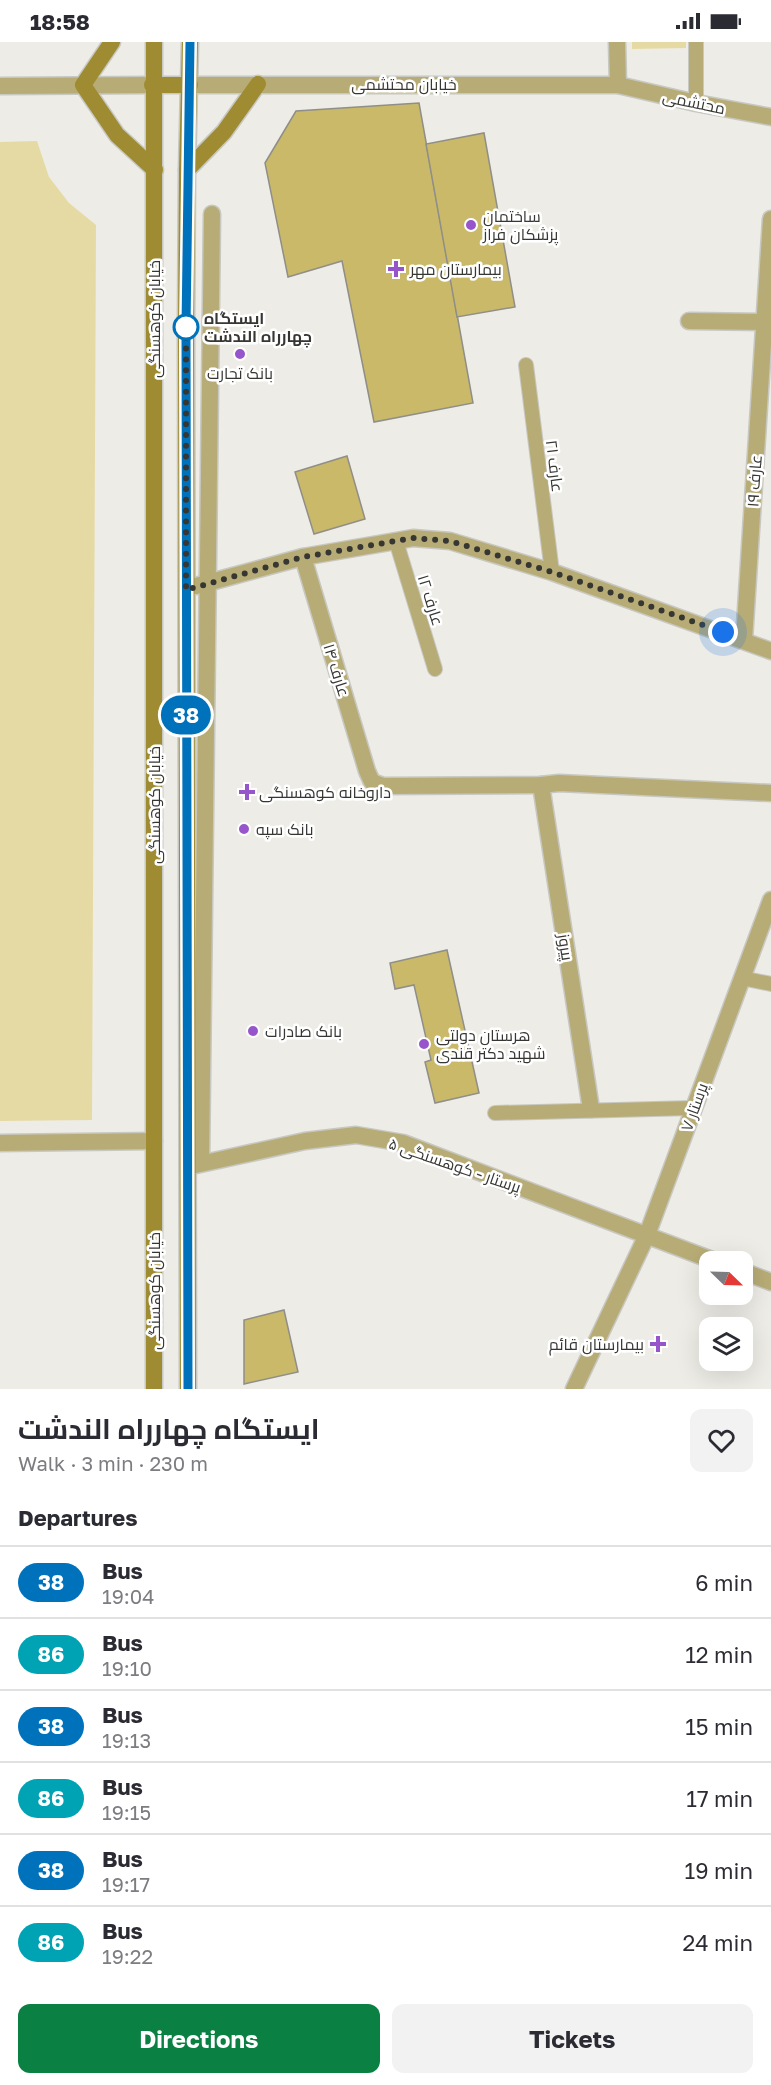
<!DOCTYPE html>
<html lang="en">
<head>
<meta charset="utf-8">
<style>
	:root { --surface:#fff; --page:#f2f2f3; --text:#2b2b33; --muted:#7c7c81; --line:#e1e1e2; --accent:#0b8043 }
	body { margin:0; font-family:"Golos Text",Cairo,sans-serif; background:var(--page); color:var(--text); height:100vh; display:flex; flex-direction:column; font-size:22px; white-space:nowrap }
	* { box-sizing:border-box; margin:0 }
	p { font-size:20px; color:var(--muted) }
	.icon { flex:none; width:33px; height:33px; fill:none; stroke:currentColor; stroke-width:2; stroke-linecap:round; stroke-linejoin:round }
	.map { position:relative; height:1347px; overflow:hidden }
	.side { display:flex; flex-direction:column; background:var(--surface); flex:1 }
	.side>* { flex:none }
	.badge { padding:0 12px; border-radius:20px; font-size:21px; line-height:39px }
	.needle { width:39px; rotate:113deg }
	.fabs { position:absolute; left:699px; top:1209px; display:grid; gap:12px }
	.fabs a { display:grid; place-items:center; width:54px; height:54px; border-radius:12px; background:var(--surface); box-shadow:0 6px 24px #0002; font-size:30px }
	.you { position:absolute; width:30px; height:30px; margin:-15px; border:4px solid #fff; border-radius:50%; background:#1a73e8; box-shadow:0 0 0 9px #1a73e833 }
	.map>.badge { position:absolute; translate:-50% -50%; box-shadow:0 0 0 3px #fff }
	h2 { padding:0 18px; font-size:22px; line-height:54px }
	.round { display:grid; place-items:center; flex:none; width:63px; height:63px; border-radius:12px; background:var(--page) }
	.headline { display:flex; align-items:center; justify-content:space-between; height:102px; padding:0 18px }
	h1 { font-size:28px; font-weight:700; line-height:45px }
	.button { display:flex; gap:12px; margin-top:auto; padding:12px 18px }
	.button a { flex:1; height:69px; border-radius:12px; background:var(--accent); color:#fff; font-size:24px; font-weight:700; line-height:69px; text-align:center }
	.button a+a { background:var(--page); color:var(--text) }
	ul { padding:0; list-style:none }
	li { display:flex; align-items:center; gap:18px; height:72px; padding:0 18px; border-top:2px solid var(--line) }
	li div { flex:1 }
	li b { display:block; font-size:22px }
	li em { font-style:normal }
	li .badge { min-width:66px; font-weight:700; text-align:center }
	.status { display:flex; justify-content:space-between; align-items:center; height:42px; padding:0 30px; background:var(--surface); direction:ltr }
	.status svg { height:16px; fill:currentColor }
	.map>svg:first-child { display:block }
</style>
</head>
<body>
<div class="status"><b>18:58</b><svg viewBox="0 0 49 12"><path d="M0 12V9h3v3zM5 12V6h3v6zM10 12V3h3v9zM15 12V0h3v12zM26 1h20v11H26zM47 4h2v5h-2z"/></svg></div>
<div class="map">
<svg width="771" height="1347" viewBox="0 0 771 1347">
	<rect width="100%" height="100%" fill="#edece6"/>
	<g fill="#e6daa4">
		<path d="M632,0H686V6L632,7Z"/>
		<path d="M37,99L49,135L69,161L96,183L92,1078L0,1079V100Z"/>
	</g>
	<g fill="#cab969" stroke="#8f8e88" stroke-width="1.5">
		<path d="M419,61L473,361L374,380L342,219L288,235L265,121L296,69Z"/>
		<path d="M484,91L515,265L457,275L426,102Z"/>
		<path d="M347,414L365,477L314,492L295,430Z"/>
		<path d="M447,908L479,1051L435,1061L425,1020L431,1018L414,943L395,947L390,921Z"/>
		<path d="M284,1268L298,1330L244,1342V1278Z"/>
	</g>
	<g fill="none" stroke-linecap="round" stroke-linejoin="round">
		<g stroke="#c8c8c2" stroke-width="16">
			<g id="service">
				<path d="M696,0V61"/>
				<path d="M526,323L552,530"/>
				<path d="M396,499L435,627"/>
				<path d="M742,936L771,942"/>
				<path d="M495,1071L693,1066"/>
			</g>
		</g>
		<g stroke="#c8c8c2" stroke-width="19">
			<g id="minor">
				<path d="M617,0L618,43"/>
				<path d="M0,44L152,43"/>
				<path d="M689,279L764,280"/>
				<path d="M303,515L367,729L372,740L383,744L541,743L559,741L771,751"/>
				<path d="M196,544L303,515L396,499L413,496L450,499L552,530L771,609"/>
				<path d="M744,598L771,177"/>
				<path d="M541,743L591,1067"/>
				<path d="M201,1121L212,172"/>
				<path d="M191,1124L305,1099L356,1093L403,1101L717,1220"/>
				<path d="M742,1229L771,1240"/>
				<path d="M574,1347L647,1193L771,858"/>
			</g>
		</g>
		<g stroke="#c8c8c2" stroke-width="19">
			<g id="tertiary">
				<path d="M190,43H618L696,61L771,75"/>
				<path d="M0,1101L154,1099"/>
			</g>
		</g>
		<g stroke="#c8c8c2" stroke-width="19">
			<g id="secondary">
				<path d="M112,0L83,43L117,93L155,128"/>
				<path d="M154,0V1347"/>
				<path d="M152,43H190"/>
				<path d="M187,128L224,90L258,42"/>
				<path d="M188,1347L186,285L187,128L190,0"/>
			</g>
		</g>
		<use href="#service" stroke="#b8ac76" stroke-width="14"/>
		<use href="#minor" stroke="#b8ac76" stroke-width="16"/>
		<use href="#tertiary" stroke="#b8ac76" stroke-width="16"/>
		<use href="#secondary" stroke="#9f8c32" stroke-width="16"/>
	</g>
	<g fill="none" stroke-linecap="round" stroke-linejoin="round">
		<g stroke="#fff" stroke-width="14">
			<path id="line" d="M188,1347L186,285L190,0"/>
		</g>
		<use href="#line" stroke="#0072bc" stroke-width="9"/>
		<path stroke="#363633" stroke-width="6" stroke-dasharray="0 10.8" d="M186,285V548L303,515L413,496L450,499L552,530L723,590"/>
	</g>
	<g fill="#9755cb" stroke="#fff" stroke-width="2">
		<circle cx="471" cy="183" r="6"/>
		<path d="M393 218h6v6h6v6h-6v6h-6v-6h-6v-6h6z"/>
		<circle cx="240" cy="312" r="6"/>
		<path d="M244 741h6v6h6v6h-6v6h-6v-6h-6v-6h6z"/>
		<circle cx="244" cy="787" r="6"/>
		<circle cx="253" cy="989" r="6"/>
		<circle cx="424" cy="1002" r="6"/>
		<path d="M655 1293h6v6h6v6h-6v6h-6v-6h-6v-6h6z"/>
	</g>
	<circle fill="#fff" stroke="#0072bc" stroke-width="3" cx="186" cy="285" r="12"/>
	<g text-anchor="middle" stroke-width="5" stroke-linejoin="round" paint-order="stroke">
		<g font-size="16" fill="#363633" stroke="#fff">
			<text x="404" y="48">خیابان محتشمی</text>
			<text transform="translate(694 60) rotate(12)" y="6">محتشمی</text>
			<text transform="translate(154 277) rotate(-90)" y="6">خیابان کوهسنگی</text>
			<text transform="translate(555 424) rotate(83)" y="6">عارف ۲۱</text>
			<text transform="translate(754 439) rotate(-86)" y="6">عارف ۱۹</text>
			<text transform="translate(431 558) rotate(73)" y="6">عارف ۱۲</text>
			<text transform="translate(337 628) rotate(73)" y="6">عارف ۱۴</text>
			<text transform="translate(154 763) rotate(-90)" y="6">خیابان کوهسنگی</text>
			<text transform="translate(566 905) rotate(81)" y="6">پیروز</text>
			<text transform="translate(694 1065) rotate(-70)" y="6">پرستار ۷</text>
			<text transform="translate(455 1123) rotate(19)" y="6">پرستار - کوهسنگی ۵</text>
			<text transform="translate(154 1249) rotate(-90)" y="6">خیابان کوهسنگی</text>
		</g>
		<g font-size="16" fill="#363633" stroke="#fff" text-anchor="start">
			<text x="483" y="180">ساختمان<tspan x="483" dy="18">پزشکان فراز</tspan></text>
			<text x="410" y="233">بیمارستان مهر</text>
			<text x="240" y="337" text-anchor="middle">بانک تجارت</text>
			<text x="259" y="756">داروخانه کوهسنگی</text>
			<text x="256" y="793">بانک سپه</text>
			<text x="265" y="995">بانک صادرات</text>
			<text x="436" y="999">هرستان دولتی<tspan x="436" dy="18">شهید دکتر قندی</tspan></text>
			<text x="644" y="1308" text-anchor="end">بیمارستان قائم</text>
		</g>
		<g font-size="16" font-weight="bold" fill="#363633" stroke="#fff" text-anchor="start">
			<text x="204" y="282">ایستگاه<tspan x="204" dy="18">چهارراه الندشت</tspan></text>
		</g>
	</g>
</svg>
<div class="fabs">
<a><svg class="needle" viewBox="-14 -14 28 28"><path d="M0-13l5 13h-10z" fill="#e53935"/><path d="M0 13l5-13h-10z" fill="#7c7c81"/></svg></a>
<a><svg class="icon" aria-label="layers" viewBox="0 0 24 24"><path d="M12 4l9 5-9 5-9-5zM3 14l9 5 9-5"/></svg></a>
</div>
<div class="you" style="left:723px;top:590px"></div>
<b class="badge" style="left:186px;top:673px;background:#0072bc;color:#fff">38</b>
</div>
<section class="side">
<div class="headline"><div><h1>ایستگاه چهارراه الندشت</h1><p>Walk · 3 min · 230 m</p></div><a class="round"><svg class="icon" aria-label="heart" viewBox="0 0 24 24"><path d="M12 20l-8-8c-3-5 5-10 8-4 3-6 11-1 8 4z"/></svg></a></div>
<h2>Departures</h2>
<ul>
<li><span class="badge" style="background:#0072bc;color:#fff">38</span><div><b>Bus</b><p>19:04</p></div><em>6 min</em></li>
<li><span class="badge" style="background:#00a3b4;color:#fff">86</span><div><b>Bus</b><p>19:10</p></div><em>12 min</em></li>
<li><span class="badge" style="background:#0072bc;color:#fff">38</span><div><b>Bus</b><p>19:13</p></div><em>15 min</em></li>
<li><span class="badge" style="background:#00a3b4;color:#fff">86</span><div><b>Bus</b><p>19:15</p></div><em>17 min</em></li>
<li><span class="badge" style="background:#0072bc;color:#fff">38</span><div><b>Bus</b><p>19:17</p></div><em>19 min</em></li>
<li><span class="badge" style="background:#00a3b4;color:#fff">86</span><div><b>Bus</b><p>19:22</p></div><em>24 min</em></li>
</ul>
<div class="button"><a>Directions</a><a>Tickets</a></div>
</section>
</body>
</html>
